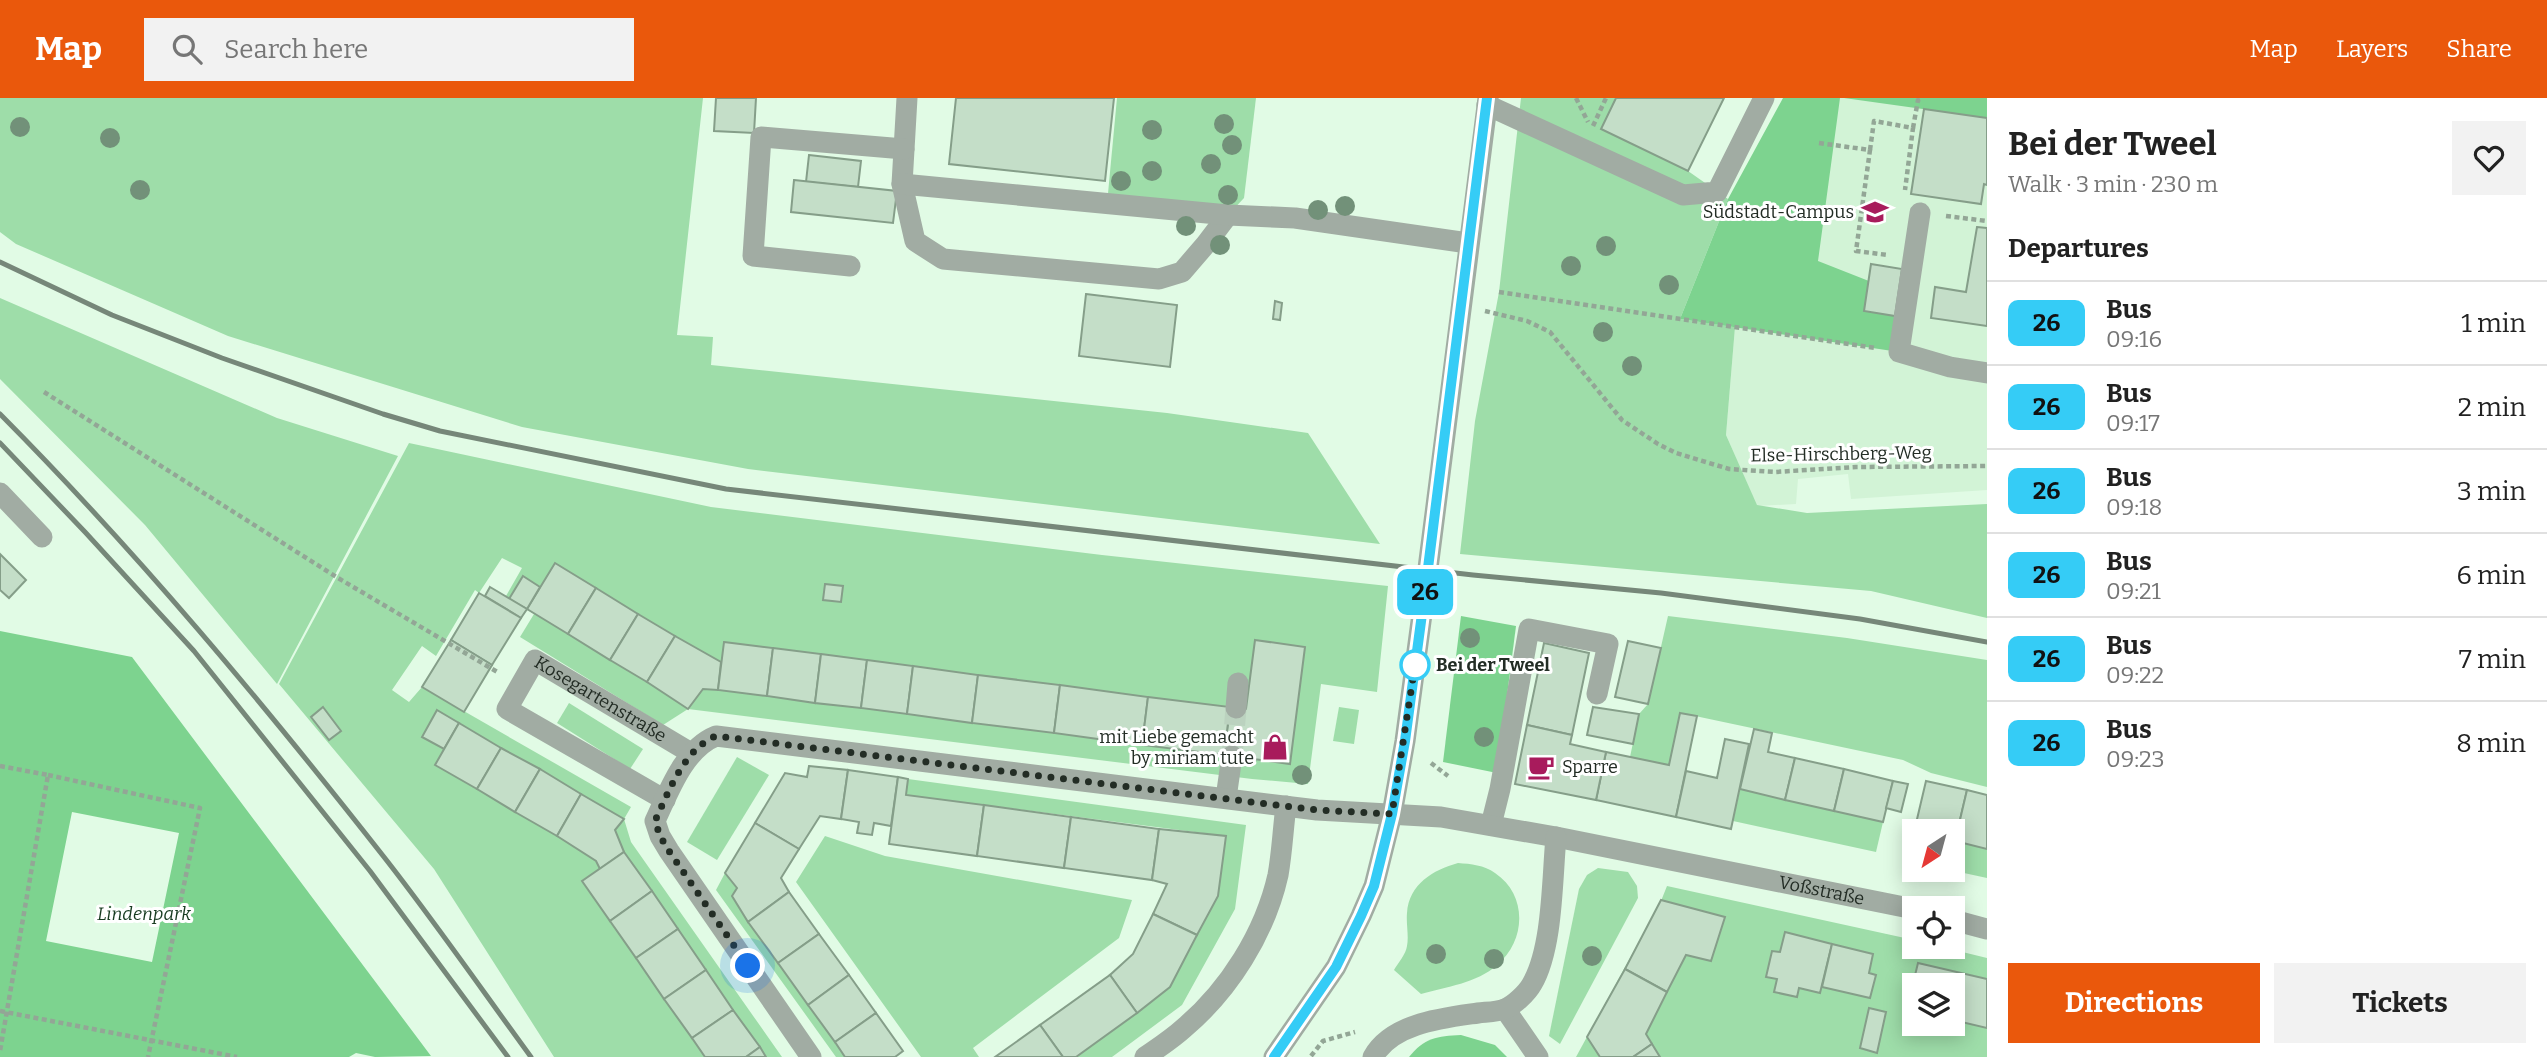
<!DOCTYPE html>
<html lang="en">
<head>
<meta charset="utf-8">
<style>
	:root { --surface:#fff; --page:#f2f2f2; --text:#222; --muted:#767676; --line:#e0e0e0; --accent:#ea580c }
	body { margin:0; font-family:Bitter,serif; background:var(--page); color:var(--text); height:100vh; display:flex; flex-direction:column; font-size:26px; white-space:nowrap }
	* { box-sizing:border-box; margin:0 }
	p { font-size:23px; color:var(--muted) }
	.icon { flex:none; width:38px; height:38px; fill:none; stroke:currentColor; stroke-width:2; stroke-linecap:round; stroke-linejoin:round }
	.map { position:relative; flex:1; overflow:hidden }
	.side { display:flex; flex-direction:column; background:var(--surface); width:560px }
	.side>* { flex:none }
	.badge { padding:0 14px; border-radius:10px; font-size:24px; line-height:46px }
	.needle { width:46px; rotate:216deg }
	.tools { position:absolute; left:1902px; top:721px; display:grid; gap:14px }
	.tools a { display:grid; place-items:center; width:63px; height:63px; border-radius:0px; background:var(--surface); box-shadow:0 4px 18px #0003; font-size:35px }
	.you { position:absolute; width:35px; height:35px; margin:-18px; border:5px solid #fff; border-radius:50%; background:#1a73e8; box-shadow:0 0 0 10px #1a73e833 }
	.map>.badge { position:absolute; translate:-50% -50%; box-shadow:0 0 0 4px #fff }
	h2 { padding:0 21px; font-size:26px; line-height:63px }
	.round { display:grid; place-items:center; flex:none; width:74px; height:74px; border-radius:0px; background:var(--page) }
	.summary { display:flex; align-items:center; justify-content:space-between; height:119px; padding:0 21px }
	h1 { font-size:33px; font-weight:700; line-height:52px }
	.cta { display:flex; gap:14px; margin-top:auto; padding:14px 21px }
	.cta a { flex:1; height:80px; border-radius:0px; background:var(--accent); color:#fff; font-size:28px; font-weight:700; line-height:80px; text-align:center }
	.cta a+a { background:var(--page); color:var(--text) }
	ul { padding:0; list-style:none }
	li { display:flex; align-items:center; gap:21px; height:84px; padding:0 21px; border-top:2px solid var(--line) }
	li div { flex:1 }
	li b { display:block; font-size:26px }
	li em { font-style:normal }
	li .badge { min-width:77px; font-weight:700; text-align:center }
	header { display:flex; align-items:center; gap:42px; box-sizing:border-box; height:98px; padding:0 35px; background:var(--accent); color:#fff }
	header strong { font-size:33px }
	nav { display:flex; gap:38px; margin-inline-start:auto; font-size:24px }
	.search { width:490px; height:63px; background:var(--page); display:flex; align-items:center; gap:18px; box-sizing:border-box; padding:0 24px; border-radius:0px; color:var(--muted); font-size:26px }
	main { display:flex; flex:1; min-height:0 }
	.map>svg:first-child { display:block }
</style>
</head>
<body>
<header>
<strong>Map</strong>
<div class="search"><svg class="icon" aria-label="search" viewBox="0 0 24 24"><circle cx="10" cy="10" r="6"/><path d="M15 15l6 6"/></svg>Search here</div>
<nav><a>Map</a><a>Layers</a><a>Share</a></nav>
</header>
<main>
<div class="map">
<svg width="1987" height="959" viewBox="0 0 1987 959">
	<rect width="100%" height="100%" fill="#e1fbe5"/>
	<path fill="#d2f3d6" d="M1790,0H1987V392L1851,401L1848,376L1798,381L1796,406L1757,408L1726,337L1735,229Z"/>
	<g fill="#9edda9" fill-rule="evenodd">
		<path d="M0,0H703L677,237L713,239L711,267L1167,315L1308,335L1380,446L748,371L522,329L228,238L16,146L0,134Z"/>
		<path d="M1117,0H1256L1244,100L1228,117L1107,106Z"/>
		<path d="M1521,0H1616L1601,31L1688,73L1728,101L1680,221L1735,229L1726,337L1757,407L1807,415L1987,406V520L1871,493L1460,456L1475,323L1499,194Z"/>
		<path d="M0,200L277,320L398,358L277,586L145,427L0,281Z"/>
		<path d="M409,345L711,409L1102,457L1388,488L1377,594L1321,586L1308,686L1252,681L688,611L663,627L520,539L534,516L506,498L522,470L502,460L479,495L475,492L436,558L422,548L392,592L409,604L422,589L631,709L624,721L631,744L782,959H554L434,771L279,586Z"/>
		<path d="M1668,518L1847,540L1987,562V689L1931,675L1903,662L1681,615L1669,667L1630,659L1639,616L1648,606Z"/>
		<path d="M569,605L643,651L630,671L557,625Z"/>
		<path d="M1339,609L1359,612L1354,646L1333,643Z"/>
		<path d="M737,659L769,677L717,762L687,744Z"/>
		<path d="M908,681L1246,727L1235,811L1182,907L1112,959H1076L1170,889L1218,798L1226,738L906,697Z"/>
		<path d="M1740,691L1883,724L1876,754L1733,723Z"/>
		<path d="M825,738L885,758L1132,802L1119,840L973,950L979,959H921L796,784Z"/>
		<path d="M1953,743L1987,751V780L1950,772H1953Z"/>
		<path d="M1458,765C1471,766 1484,767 1495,775C1528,797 1526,843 1497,867C1477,885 1446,889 1421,896L1394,872C1398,865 1406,856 1407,848C1409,838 1406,826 1407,815C1409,786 1433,772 1458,765Z"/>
		<path d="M1598,770L1628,774L1637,788L1638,800L1560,946L1549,938L1579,791L1587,777Z"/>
		<path d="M725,775L737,790L732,798L845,959H836L716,792Z"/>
		<path d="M1667,788L1914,842V849H1942L1987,860V959H1576L1661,803ZM1914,887H1953V926H1914Z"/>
	</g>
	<g fill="#7dd38f" fill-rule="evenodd">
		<path d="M1783,0H1840L1818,163L1907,198L1899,254L1680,221L1728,101Z"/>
		<path d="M1844,0H1987V20Z"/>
		<path d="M1461,518L1516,528L1497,675L1443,664Z"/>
		<path d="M0,533L132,559L431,958L375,959L356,955L349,959H0ZM72,714L179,735L152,864L46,843Z"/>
		<path d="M1461,937L1495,947L1507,959H1409C1424,940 1437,938 1461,937Z"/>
	</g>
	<g fill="#c4dec8" stroke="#859e89" stroke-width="2">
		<path d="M716,0H756L754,35L714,33Z"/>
		<path d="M956,0H1114L1105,83L949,66Z"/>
		<path d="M1616,0H1724L1688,73L1601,31Z"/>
		<path d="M1924,11L1987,20V87L1984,86L1981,106L1911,96Z"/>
		<path d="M809,57L861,63L858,89L806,84Z"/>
		<path d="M794,82L897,93L893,125L791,114Z"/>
		<path d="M1977,129L1987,130V228L1931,220L1935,189L1966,194Z"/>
		<path d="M1871,166L1902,171L1895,218L1864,213Z"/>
		<path d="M1086,196L1177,207L1170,269L1079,258Z"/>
		<path d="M1275,203L1282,205L1280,222L1273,221Z"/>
		<path d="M0,456L26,482L9,500L0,492Z"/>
		<path d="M555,465L596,490L568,536L527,511Z"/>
		<path d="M523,478L540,489L527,511L509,501Z"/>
		<path d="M825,486L843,488L841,504L823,502Z"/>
		<path d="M490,489L527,511L521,520L485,498Z"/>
		<path d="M596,490L638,516L610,562L568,536Z"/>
		<path d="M479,495L521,520L492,567L451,542Z"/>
		<path d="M638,516L675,538L647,584L610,562Z"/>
		<path d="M675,538L721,564L718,592L703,591L688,611L647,584Z"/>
		<path d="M451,542L492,567L464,614L422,589Z"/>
		<path d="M1255,542L1305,549L1290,666L1224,657L1230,609L1246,611Z"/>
		<path d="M1628,543L1661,550L1648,606L1615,599Z"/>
		<path d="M724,544L773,550L767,598L718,592Z"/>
		<path d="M1544,545L1589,555L1572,637L1527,627Z"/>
		<path d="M773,550L821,556L815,605L767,598Z"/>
		<path d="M821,556L867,562L861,610L815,605Z"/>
		<path d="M867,562L913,568L907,616L861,610Z"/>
		<path d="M913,568L978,577L972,625L907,616Z"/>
		<path d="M978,577L1060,587L1054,635L972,625Z"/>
		<path d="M1060,587L1148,599L1142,647L1054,635Z"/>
		<path d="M1148,599L1230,609L1224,657L1142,647Z"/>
		<path d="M323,609L341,633L329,642L311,619Z"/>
		<path d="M1593,609L1639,616L1633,646L1587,637Z"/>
		<path d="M437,612L459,625L444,651L422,639Z"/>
		<path d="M1680,615L1697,618L1676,719L1596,702L1606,654L1669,667Z"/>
		<path d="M459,625L501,650L477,691L435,667Z"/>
		<path d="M1527,627L1572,637L1570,646L1606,654L1596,702L1515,686Z"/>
		<path d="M1754,631L1772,635L1768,654L1795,660L1785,702L1740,691Z"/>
		<path d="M1725,641L1749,646L1731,731L1676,719L1686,673L1717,680Z"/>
		<path d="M501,650L540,671L515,714L477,691Z"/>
		<path d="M1795,660L1844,671L1834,713L1785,702Z"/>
		<path d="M809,668L848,672L841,721L820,718L799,751L755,725L785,675L807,679Z"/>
		<path d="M540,671L581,696L557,738L515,714Z"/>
		<path d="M1844,671L1893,683L1883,724L1834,713Z"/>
		<path d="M848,672L898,679L891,728L874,725L872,737L857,735L859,724L841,721Z"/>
		<path d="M898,679L908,681L906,697L984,707L977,758L889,746Z"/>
		<path d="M1893,683L1908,686L1901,714L1886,710Z"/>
		<path d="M1926,683L1967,692L1955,743H1953V733L1914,734Z"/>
		<path d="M1967,692L1987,697V751L1955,743Z"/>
		<path d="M581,696L624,721L615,732L624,754L600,771L596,763L557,738Z"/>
		<path d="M984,707L1071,719L1064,770L977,758Z"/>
		<path d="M1071,719L1159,731L1152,782L1064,770Z"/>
		<path d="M755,725L799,751L781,780L789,794L748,824L732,798L737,790L725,775Z"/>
		<path d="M1159,731L1226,738L1218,798L1197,837L1153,816L1167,786L1152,782Z"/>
		<path d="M624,754L652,793L610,823L582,783Z"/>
		<path d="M652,793L678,831L636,860L610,823Z"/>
		<path d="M789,794L819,836L778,865L748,824Z"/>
		<path d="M1661,802L1725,819L1711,863L1686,857L1667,894L1625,871Z"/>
		<path d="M1153,816L1197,837L1170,889L1137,915L1110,877L1133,856Z"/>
		<path d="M678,831L706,872L664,901L636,860Z"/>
		<path d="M1785,834L1832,846L1820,895L1799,890L1797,899L1774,894L1777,881L1766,879L1772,853L1780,854Z"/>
		<path d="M819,836L849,877L808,907L778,865Z"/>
		<path d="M1832,846L1873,856L1869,875L1876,877L1870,900L1822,889Z"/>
		<path d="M1918,865L1987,881V930L1953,922V887H1914V912L1907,910Z"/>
		<path d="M1625,871L1667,894L1646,936L1652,946L1633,959H1600L1587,939Z"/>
		<path d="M706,872L733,912L692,940L664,901Z"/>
		<path d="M849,877L876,915L835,944L808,907Z"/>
		<path d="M1110,877L1137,915L1076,959H1063L1040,927Z"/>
		<path d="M1869,910L1886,914L1877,955L1860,950Z"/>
		<path d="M733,912L760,949L746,959H705L692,940Z"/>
		<path d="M876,915L903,953L895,959H845L835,944Z"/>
		<path d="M1040,927L1063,959H995Z"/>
		<path d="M1652,946L1660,959H1633Z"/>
		<path d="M760,949L766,959H746Z"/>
	</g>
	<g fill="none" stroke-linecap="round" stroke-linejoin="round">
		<path stroke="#bbd2bf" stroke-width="21" stroke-dasharray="21 10" stroke-linecap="butt" d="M1232,658L1236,610"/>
		<g stroke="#93a696" stroke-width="4.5" stroke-dasharray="5 3.5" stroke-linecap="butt">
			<path d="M1576,0L1588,24"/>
			<path d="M1593,28L1606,0"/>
			<path d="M1913,30L1918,2L1923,0"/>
			<path d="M1819,45L1870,52L1856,153L1888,157"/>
			<path d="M1870,52L1874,23L1913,30L1905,92"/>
			<path d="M1946,118L1987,123"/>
			<path d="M1499,194L1875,250"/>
			<path d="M1485,213L1527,223L1550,234L1622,322L1658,346L1676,355L1729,371L1775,374L1856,369L1987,368"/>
			<path d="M44,294L338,480L499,575"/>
			<path d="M1431,665L1448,678"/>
			<path d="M0,668L48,677L0,953"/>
			<path d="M48,677L200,710L148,959"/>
			<path d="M0,913L237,959"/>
			<path d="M1311,958L1323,943L1355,934"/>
		</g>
		<g stroke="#a1aca3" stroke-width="21">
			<path d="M907,0L902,86L915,143L943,161L1159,181L1182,174L1206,146L1228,117"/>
			<path d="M1487,7L1683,97L1717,94L1764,0"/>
			<path d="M902,86L1228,117L1295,120L1468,145"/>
			<path d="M1920,115L1899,254L1950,269L1987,275"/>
			<path d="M850,168L753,158L761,39L904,51"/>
			<path d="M0,395L42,439"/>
			<path d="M1236,610L1238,585"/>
			<path d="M1226,700L1232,658"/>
			<path id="s1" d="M665,702L507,611L535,562L691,655"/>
			<path d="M1491,727L1500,691L1529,531L1608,546L1597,596"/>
			<path d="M1953,822L1987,831"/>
			<path d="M1505,911L1538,959"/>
			<path id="s2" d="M811,959L669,753L660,738L655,723C669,693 684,651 716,638L1317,712L1441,719L1556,739L1914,811"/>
			<path d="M1145,959C1158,950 1172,941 1184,930C1229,892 1265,835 1278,777C1282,755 1283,731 1286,708"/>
			<path d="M1274,959L1336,869L1361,818L1374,788L1392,716L1405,643L1426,486L1488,0"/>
			<path d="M1373,959C1392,925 1443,920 1478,915C1486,914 1497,914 1505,911C1514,907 1527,895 1532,886C1553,850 1552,781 1556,739"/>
		</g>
		<g stroke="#768779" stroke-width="5">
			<path d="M0,164L112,217L222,260L383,316L440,333L726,391L1473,477L1661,495L1860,521L1987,544"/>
			<path d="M0,316C138,455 263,605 384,759C435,824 482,892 531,959"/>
			<path d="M0,345L85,434L194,553L370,773L508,959"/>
		</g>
	</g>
	<g fill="#729179">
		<circle cx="1224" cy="26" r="10"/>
		<circle cx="20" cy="29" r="10"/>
		<circle cx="1152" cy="32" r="10"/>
		<circle cx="110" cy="40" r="10"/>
		<circle cx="1232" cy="47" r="10"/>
		<circle cx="1211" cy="66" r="10"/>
		<circle cx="1152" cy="73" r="10"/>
		<circle cx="1121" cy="83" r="10"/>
		<circle cx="140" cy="92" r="10"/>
		<circle cx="1228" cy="97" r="10"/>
		<circle cx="1345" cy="108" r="10"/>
		<circle cx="1318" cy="112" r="10"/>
		<circle cx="1186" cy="128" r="10"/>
		<circle cx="1220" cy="147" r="10"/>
		<circle cx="1606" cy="148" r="10"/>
		<circle cx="1571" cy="168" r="10"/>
		<circle cx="1669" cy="187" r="10"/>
		<circle cx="1603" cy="234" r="10"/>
		<circle cx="1632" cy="268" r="10"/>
		<circle cx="1470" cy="540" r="10"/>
		<circle cx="1484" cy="639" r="10"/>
		<circle cx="1302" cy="677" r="10"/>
		<circle cx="1436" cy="856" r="10"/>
		<circle cx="1592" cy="858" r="10"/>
		<circle cx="1494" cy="861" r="10"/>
	</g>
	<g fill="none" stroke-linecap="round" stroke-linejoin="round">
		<g stroke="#fff" stroke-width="16">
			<path id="line" d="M1274,959L1336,869L1361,818L1374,788L1392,716L1405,643L1426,486L1487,0"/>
		</g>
		<use href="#line" stroke="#35ccf6" stroke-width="10"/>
		<path stroke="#232d25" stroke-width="7" stroke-dasharray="0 12.6" d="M748,868L669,753L660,738L655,723C669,693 684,651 716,638L1317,712L1392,716L1415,567"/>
	</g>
	<defs>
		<g id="university-bare" transform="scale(2.1)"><path d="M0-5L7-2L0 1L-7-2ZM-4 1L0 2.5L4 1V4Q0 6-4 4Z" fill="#a81b5c" stroke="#fff" stroke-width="2.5" paint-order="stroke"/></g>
		<g id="shop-bare" transform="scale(2.1)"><path d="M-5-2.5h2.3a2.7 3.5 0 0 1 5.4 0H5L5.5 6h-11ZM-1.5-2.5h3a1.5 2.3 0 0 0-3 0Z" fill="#a81b5c" stroke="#fff" stroke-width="2.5" paint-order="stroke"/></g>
		<g id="cafe-bare" transform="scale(2.1)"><path d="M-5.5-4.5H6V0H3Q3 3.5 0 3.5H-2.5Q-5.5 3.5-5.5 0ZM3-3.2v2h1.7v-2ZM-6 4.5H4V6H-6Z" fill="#a81b5c" stroke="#fff" stroke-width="2.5" paint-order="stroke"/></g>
	</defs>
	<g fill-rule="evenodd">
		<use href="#university-bare" x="1875" y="114"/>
		<use href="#shop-bare" x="1275" y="649"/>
		<use href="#cafe-bare" x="1541" y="669"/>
	</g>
	<circle fill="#fff" stroke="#35ccf6" stroke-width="3.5" cx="1415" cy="567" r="14"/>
	<g text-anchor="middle" stroke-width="6" stroke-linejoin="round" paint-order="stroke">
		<g font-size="18" fill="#232d25" stroke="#fff" text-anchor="end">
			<text x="1854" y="120">Südstadt-Campus</text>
			<text x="1254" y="645">mit Liebe gemacht<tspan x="1254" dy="21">by miriam tute</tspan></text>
			<text x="1562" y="675" text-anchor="start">Sparre</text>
		</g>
		<g font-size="18" fill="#232d25" stroke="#fff">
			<text transform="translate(1841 356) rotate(-1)" y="6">Else-Hirschberg-Weg</text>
			<text dy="6" stroke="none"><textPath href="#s1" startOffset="315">Kosegartenstraße</textPath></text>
			<text dy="6" stroke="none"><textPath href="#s2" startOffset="1508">Voßstraße</textPath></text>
		</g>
		<g font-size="18" font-weight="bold" fill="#232d25" stroke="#fff" text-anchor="start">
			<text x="1436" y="573">Bei der Tweel</text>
		</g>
		<g font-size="18" font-style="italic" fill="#173b20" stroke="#fff">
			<text x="144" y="822">Lindenpark</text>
		</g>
	</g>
</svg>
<div class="tools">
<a><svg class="needle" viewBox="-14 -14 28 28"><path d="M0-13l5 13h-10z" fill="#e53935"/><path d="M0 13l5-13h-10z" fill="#767676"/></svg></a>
<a><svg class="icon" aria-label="locate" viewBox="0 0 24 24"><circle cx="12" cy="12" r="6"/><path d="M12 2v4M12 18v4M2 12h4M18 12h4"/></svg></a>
<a><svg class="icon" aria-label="layers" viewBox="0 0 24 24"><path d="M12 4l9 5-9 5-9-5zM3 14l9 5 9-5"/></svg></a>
</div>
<div class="you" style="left:748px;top:868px"></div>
<b class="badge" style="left:1425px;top:494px;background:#35ccf6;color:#111">26</b>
</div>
<section class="side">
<div class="summary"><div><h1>Bei der Tweel</h1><p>Walk · 3 min · 230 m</p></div><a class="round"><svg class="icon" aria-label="heart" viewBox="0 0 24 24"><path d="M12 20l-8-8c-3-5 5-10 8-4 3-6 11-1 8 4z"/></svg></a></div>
<h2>Departures</h2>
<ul>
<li><span class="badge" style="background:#35ccf6;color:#111">26</span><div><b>Bus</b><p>09:16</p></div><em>1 min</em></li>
<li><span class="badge" style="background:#35ccf6;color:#111">26</span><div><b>Bus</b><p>09:17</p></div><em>2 min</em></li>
<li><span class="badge" style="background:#35ccf6;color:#111">26</span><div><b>Bus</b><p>09:18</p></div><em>3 min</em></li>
<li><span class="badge" style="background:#35ccf6;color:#111">26</span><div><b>Bus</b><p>09:21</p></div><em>6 min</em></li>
<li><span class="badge" style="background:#35ccf6;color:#111">26</span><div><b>Bus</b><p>09:22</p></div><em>7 min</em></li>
<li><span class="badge" style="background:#35ccf6;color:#111">26</span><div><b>Bus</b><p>09:23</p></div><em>8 min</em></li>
</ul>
<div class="cta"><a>Directions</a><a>Tickets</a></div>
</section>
</main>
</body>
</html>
